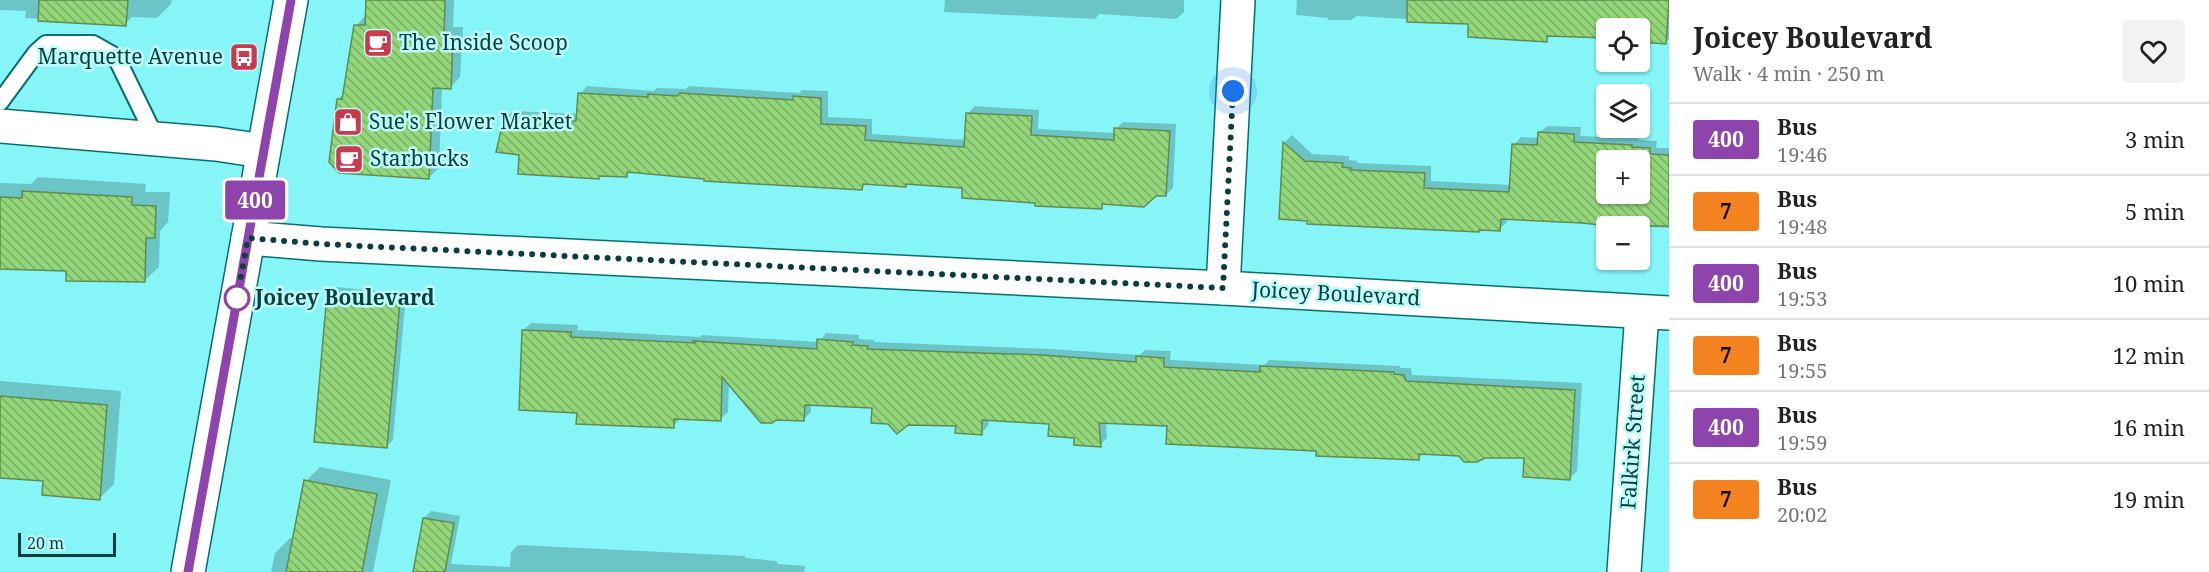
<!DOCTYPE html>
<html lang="en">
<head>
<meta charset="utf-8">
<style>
	:root { --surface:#fff; --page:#f2f2f2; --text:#222; --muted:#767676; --line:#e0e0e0 }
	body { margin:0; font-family:"Noto Serif",serif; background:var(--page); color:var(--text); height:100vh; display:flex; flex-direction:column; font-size:22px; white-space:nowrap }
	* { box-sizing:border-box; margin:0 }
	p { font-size:20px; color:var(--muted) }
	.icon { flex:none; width:33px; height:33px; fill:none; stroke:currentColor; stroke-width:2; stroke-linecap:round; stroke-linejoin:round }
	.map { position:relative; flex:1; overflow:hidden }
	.sheet { display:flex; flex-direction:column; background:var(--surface); width:540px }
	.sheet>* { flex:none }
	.badge { padding:0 12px; border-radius:4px; font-size:21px; line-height:39px }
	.tools { position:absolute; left:1596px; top:18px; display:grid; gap:12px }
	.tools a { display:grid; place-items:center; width:54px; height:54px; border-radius:6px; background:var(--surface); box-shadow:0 2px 4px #0004; font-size:30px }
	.scale { position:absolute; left:18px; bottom:15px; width:98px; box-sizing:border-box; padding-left:6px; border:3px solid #0b3e3f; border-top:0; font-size:16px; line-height:21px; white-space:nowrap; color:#0b3e3f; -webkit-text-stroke:4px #bdfbfb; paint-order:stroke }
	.you { position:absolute; width:30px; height:30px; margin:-15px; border:4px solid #fff; border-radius:50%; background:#1a73e8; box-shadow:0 0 0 9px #1a73e833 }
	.map>.badge { position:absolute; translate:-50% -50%; box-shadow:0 0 0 3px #fff }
	.round { display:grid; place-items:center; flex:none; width:63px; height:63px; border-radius:6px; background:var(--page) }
	.summary { display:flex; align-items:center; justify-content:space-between; height:102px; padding:0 24px }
	h1 { font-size:28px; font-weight:700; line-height:45px }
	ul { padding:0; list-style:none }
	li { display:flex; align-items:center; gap:18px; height:72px; padding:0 24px; border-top:2px solid var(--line) }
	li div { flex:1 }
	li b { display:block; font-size:22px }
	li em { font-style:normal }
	li .badge { min-width:66px; font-weight:700; text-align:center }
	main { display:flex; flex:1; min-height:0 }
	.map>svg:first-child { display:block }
</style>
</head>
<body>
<main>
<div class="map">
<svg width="1669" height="572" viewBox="0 0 1669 572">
	<defs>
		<pattern id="building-back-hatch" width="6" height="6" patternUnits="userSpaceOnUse" patternTransform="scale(1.5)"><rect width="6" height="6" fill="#94d67a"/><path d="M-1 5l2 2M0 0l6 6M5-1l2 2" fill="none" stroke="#77af65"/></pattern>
	</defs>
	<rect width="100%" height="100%" fill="#86f5f8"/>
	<g fill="#0003" fill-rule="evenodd">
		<path d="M0,0H172L171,4L157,18L132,17L125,24L25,18L26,11L0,10Z"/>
		<path d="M368,0H454L453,27H463L460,77L450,88L442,87L439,168L428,178L338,99L345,93L356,26L366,15Z"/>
		<path d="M945,0H1184V12L1176,19L1099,14L1095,19L944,12Z"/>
		<path d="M1297,0H1669V39L1666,42L1640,40V28H1606V37L1552,34L1546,40L1470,23L1357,16L1351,20H1328V18L1296,15Z"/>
		<path d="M587,86L654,91L657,88L686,89L689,86L799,93L802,90L828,91V117L872,119V134L966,140L968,113L975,106L1039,110L1038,129L1115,133L1116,129L1123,122L1176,124L1173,188L1166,195L1156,194L1105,203L1101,208L1037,201L964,186L908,182L905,185L867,182L862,188L631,171L626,176L601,174L598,178L520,153L505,118L513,111L578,114L580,94Z"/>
		<path d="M1547,126L1581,127L1580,136L1639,138L1638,140L1657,141L1656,148H1669V228L1507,218V222L1499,229L1281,217L1285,142L1292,135L1312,154L1349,156V160L1357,161V163L1431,166V181L1511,185L1514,145L1521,137L1539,138V133ZM1606,160H1640V194H1606Z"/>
		<path d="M38,177L146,184L145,192H170L168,222L160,231L159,267L144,281L68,269L0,267V183L31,184Z"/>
		<path d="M336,287L406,294L393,440L386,447L329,294Z"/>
		<path d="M531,323L578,325L577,330L700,337L702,335L819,342L826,333L859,335V339L874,340V342L1050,349L1140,355L1145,350L1171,351L1170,360L1264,365L1269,360L1400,366V368H1411L1412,375L1582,383L1577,471L1570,478L1526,456L1425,452L1418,459L1317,450L1169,424L1106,422L1107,438L1100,445L1076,436L1050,423L989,419L988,426L981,433L957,425L873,406L811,404V412L804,419L775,418L729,382L728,412L720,419L680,418L673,427L578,411L523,330Z"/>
		<path d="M0,381L121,391L114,484L100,498L45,480L0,476Z"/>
		<path d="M320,467L391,480L373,572H271L275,553L290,538L294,539L306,481Z"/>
		<path d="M431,511L460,516L451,564L510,567L511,552L518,545L745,556V558L776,561L778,564L805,566L804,572H414L424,518Z"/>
	</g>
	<g fill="url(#building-back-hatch)" stroke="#608d4e" stroke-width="1.5" fill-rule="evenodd">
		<path d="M39,0H128L126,26L38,21Z"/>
		<path d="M366,0H445L444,36L453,37L451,89L433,88L429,179L339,173L329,162L337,99H342L354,25H365Z"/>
		<path d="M1407,0H1669L1666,44L1640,42V28H1606V38L1547,36V42L1468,37V24L1407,22Z"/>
		<path d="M578,93L648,97V94L677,96L680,93L793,100V96L821,98V124L866,126L865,140L964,147L966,113L1032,116L1031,135L1114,140V128L1170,131L1166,196H1156L1144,207L1102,204V209L1035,206V203L962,198V188L906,184V187L863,184L862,190L704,181V179L627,172V177L599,176V179L518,174L519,155L496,152L504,117L576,121Z"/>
		<path d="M1538,132L1574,134V142L1632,145V147L1650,148V154L1669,155V226H1610L1582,223L1501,219L1500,231L1479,230V232L1307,224V221L1279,219L1283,142L1305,161L1343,163L1342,167L1351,168V170L1425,173L1424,188L1509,192L1512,144L1537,145ZM1606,160H1640V194H1606Z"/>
		<path d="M22,191L132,197V205L156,206L155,238H146L145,282L66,281V271L0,269V197L22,198Z"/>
		<path d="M327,294L400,301L387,448L314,442Z"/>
		<path d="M522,330L571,332V337L695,343L693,341L817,349V339L853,342L852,345L868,346L867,349L1042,355L1136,362V356L1164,358V367L1260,372V366L1394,372V374L1404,375L1406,381L1575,390L1570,480L1523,477L1524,458H1485L1477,462H1464L1459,456L1419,454V460L1316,456V451L1166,444L1167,426L1099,423L1101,447L1074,445V438L1048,436L1049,424L982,420V435L955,433L956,426L908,425L897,434L888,424L871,423L872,408L805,405L804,421L776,420L772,423H761L722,377L721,421L674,419V428L576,424L577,413L519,410Z"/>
		<path d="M0,396L107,405L100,500L42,495L43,481L0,478Z"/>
		<path d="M304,480L377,494L362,572H286Z"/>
		<path d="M423,518L454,523L445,572H413Z"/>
	</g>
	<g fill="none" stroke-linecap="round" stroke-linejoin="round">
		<g stroke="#066e70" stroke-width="20">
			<path id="service" d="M0,102L36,53L46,44H93L116,57L156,139"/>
		</g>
		<g stroke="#066e70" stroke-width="36">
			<g id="minor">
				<path d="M0,126L216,144L263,151"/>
				<path d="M248,238L321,244L1223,288L1669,313"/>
				<path d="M1223,288L1238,0"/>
				<path d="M1624,572L1642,312"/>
			</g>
		</g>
		<g stroke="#066e70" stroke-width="36">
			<path id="secondary" d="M188,572L291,0"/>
		</g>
		<use href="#service" stroke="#fff" stroke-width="16"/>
		<use href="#minor" stroke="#fff" stroke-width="33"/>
		<use href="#secondary" stroke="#fff" stroke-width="33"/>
	</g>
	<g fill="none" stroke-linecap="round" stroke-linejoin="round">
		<g stroke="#fff" stroke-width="14">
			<path id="line" d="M188,572L291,0"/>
		</g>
		<use href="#line" stroke="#8e44ad" stroke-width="9"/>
		<path stroke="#0b3e3f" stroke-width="6" stroke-dasharray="0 10.8" d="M237,298L248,238L321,244L1223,288L1233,91"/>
	</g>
	<defs>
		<g id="cafe-square" transform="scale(1.5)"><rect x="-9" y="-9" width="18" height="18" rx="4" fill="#ca3a4f" stroke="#bdfbfb"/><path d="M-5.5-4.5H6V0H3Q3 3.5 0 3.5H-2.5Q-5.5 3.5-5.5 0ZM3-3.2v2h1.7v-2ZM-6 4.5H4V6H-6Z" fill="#fff"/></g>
		<g id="bus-square" transform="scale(1.5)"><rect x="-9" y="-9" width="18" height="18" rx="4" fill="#ca3a4f" stroke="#bdfbfb"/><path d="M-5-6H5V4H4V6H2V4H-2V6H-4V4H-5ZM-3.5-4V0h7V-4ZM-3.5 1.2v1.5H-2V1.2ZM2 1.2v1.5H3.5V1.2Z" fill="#fff"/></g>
		<g id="shop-square" transform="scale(1.5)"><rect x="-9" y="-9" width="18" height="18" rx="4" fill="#ca3a4f" stroke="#bdfbfb"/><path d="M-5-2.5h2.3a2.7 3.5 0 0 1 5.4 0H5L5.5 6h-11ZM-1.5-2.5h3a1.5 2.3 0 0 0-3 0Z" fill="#fff"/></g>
	</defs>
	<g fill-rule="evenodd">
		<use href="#cafe-square" x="378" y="43"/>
		<use href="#bus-square" x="244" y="57"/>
		<use href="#shop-square" x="348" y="122"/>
		<use href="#cafe-square" x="349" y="159"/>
	</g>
	<circle fill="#fff" stroke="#8e44ad" stroke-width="3" cx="237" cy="298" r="12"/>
	<g text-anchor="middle" stroke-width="5" stroke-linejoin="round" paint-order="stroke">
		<g font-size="21" fill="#0b3e3f" stroke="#bdfbfb" text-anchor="start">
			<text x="399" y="50">The Inside Scoop</text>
			<text x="223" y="64" text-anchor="end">Marquette Avenue</text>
			<text x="369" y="129">Sue's Flower Market</text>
			<text x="370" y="166">Starbucks</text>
		</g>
		<g font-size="21" fill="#0b3e3f" stroke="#bdfbfb">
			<text transform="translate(1336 294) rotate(3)" y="7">Joicey Boulevard</text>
			<text transform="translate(1633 442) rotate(-86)" y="7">Falkirk Street</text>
		</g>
		<g font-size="21" font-weight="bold" fill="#0b3e3f" stroke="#bdfbfb" text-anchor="start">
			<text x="255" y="305">Joicey Boulevard</text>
		</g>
	</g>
</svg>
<div class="tools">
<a><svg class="icon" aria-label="locate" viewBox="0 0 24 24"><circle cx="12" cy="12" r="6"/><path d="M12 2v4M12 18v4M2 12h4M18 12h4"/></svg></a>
<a><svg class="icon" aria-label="layers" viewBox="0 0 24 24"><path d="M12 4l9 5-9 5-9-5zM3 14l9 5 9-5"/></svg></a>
<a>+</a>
<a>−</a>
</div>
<div class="scale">20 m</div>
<div class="you" style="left:1233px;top:91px"></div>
<b class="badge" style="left:255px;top:200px;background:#8e44ad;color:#fff">400</b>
</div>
<section class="sheet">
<div class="summary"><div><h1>Joicey Boulevard</h1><p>Walk · 4 min · 250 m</p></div><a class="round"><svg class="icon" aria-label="heart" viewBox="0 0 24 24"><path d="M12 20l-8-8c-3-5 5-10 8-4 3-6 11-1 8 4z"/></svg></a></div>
<ul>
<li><span class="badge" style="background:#8e44ad;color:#fff">400</span><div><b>Bus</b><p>19:46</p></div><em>3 min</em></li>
<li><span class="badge" style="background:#f58220;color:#111">7</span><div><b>Bus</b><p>19:48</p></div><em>5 min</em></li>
<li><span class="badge" style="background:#8e44ad;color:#fff">400</span><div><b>Bus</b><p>19:53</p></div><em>10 min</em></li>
<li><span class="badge" style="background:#f58220;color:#111">7</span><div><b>Bus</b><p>19:55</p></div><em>12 min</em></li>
<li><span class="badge" style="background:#8e44ad;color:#fff">400</span><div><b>Bus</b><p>19:59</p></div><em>16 min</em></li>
<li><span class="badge" style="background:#f58220;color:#111">7</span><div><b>Bus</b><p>20:02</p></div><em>19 min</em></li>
</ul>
</section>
</main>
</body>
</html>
